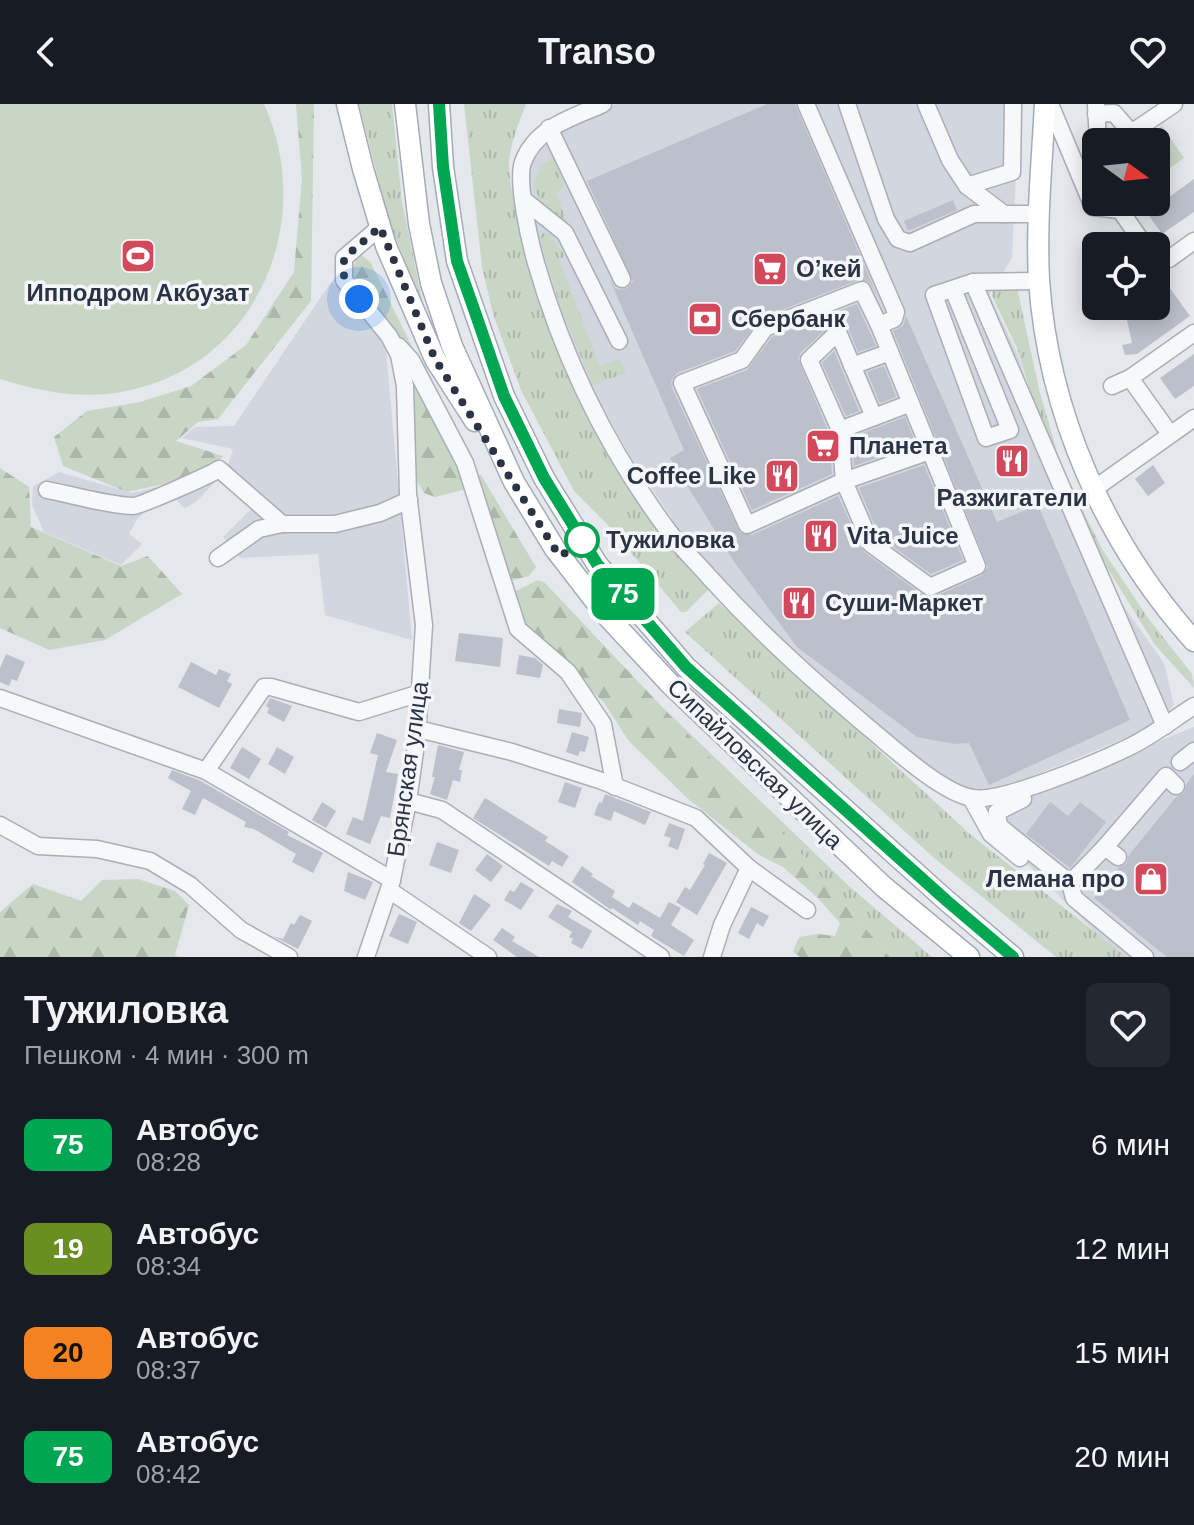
<!DOCTYPE html>
<html lang="ru">
<head>
<meta charset="utf-8">
<style>
	:root { --surface:#171b24; --page:#242831; --text:#f1f3f6; --muted:#9ea1a6 }
	body { margin:0; font-family:Helvetica,sans-serif; background:var(--page); color:var(--text); height:100vh; display:flex; flex-direction:column; font-size:30px; white-space:nowrap }
	* { box-sizing:border-box; margin:0 }
	p { font-size:26px; color:var(--muted) }
	.icon { flex:none; width:44px; height:44px; fill:none; stroke:currentColor; stroke-width:2; stroke-linecap:round; stroke-linejoin:round }
	.map { position:relative; height:853px; overflow:hidden }
	.drawer { display:flex; flex-direction:column; background:var(--surface); flex:1 }
	.drawer>* { flex:none }
	.badge { padding:0 16px; border-radius:12px; font-size:28px; line-height:52px }
	.needle { width:52px; rotate:105deg }
	.controls { position:absolute; left:1082px; top:24px; display:grid; gap:16px }
	.controls a { display:grid; place-items:center; width:88px; height:88px; border-radius:12px; background:var(--surface); box-shadow:0 4px 20px #0003; font-size:40px }
	.you { position:absolute; width:40px; height:40px; margin:-20px; border:6px solid #fff; border-radius:50%; background:#1a73e8; box-shadow:0 0 0 12px #1a73e833 }
	.map>.badge { position:absolute; translate:-50% -50%; box-shadow:0 0 0 4px #fff }
	.round { display:grid; place-items:center; flex:none; width:84px; height:84px; border-radius:12px; background:var(--page) }
	.head { display:flex; align-items:center; justify-content:space-between; height:136px; padding:0 24px }
	h1 { font-size:38px; font-weight:600; line-height:60px }
	ul { padding:0; list-style:none }
	li { display:flex; align-items:center; gap:24px; height:104px; padding:0 24px }
	li div { flex:1 }
	li b { display:block; font-size:30px }
	li em { font-style:normal }
	li .badge { min-width:88px; font-weight:700; text-align:center }
	header { display:flex; justify-content:space-between; align-items:center; height:104px; padding:0 24px; background:var(--surface); font-size:36px; font-weight:600 }
	.map>svg:first-child { display:block }
</style>
</head>
<body>
<header><svg class="icon" aria-label="back" viewBox="0 0 24 24"><path d="M15 5l-7 7 7 7"/></svg>Transo<svg class="icon" aria-label="heart" viewBox="0 0 24 24"><path d="M12 20l-8-8c-3-5 5-10 8-4 3-6 11-1 8 4z"/></svg></header>
<div class="map">
<svg width="1194" height="853" viewBox="0 0 1194 853">
	<defs>
		<pattern id="grass-tufts" width="24" height="20" patternUnits="userSpaceOnUse" patternTransform="scale(2)"><rect width="24" height="20" fill="#c9d6c5"/><path d="M3 7l-1-3M5 7V3M7 7l1-3M15 17l-1-3M17 17v-4M19 17l1-3" fill="none" stroke="#adb8ab"/></pattern>
		<pattern id="forest-firs" width="22" height="20" patternUnits="userSpaceOnUse" patternTransform="scale(2)"><rect width="22" height="20" fill="#c9d6c5"/><path d="M5 1l3.5 6h-7zM16 11l3.5 6h-7z" fill="#adb8ab"/></pattern>
	</defs>
	<rect width="100%" height="100%" fill="#e4e7ec"/>
	<g fill="#d2d6de">
		<path d="M616,0H1019L1012,154L996,180L991,183L990,192L1018,251L1048,348L1117,493L1164,559L1174,601L1145,626L992,689L970,688L919,659L794,549L731,485L681,428L631,354L591,282L549,179L535,125L529,90V63L544,32Z"/>
		<path d="M331,178L357,197L386,246L412,536L325,511L318,450L240,454L223,433L255,401L224,373L233,345L182,334L195,323L234,322Z"/>
		<path d="M59,368L132,389L207,372L217,376L197,397L185,404L170,390L164,392L137,415L129,430L142,440L121,461L44,428L32,401L33,382Z"/>
		<path d="M1194,623V853H1127L1095,828L993,726L997,702Z"/>
	</g>
	<g fill="url(#grass-tufts)">
		<path d="M359,0H392L402,98L424,205L389,117Z"/>
		<path d="M464,0H526C519,19 508,44 509,64C511,92 519,120 526,147C558,280 619,384 708,486L686,508H681L606,419L574,387L521,286L493,210L482,163Z"/>
		<path d="M554,54L565,84L556,88L574,138L540,96L534,82L541,61Z"/>
		<path d="M542,129L550,130L565,152L559,156L600,262L620,255L626,269L593,281L562,207L539,133Z"/>
		<path d="M993,184H1015L1018,188L1039,285L1060,358L1070,380L1102,445L1148,514L1192,570L1194,584L1155,541L1095,444L1034,300L1017,244L992,192Z"/>
		<path d="M719,499L971,731L1127,853H1056L933,753L685,528Z"/>
		<path d="M655,596L849,782L932,853H890L803,752Z"/>
	</g>
	<g fill="url(#forest-firs)">
		<path d="M296,0H314L311,197L218,315L198,318L176,337L223,352L206,371L127,388L63,362L54,333L87,307L140,298L191,282L246,241L294,168L302,74Z"/>
		<path d="M362,151L371,159L415,249L390,227L350,172L356,156Z"/>
		<path d="M415,281H420L466,385L435,393L424,389L412,369Z"/>
		<path d="M0,364L29,383L31,423L121,462L148,452L182,490L105,536L49,546L0,524Z"/>
		<path d="M481,371L536,463L529,472L506,478L476,373Z"/>
		<path d="M538,476L545,479L803,752L890,853H800L793,848L799,833L817,830L835,832L840,819L818,794L783,763L759,751L687,694L628,636L605,600L514,507L510,490Z"/>
		<path d="M138,775L175,787L189,801L175,851L178,853H0V808L33,780L81,797L102,776Z"/>
	</g>
	<g fill="#c9d6c5">
		<path d="M0,0H264C317,117 258,261 126,287C84,296 41,288 0,275Z"/>
		<path d="M1162,22L1184,54L1156,74V38H1139Z"/>
	</g>
	<g fill="#bbc0ca">
		<path d="M767,0H795L877,191L869,178L859,176L761,214L735,247L677,269L671,277L672,284L740,429L752,431L838,392L864,448L924,492L934,493L981,472L988,463L893,227L903,222L906,212L997,418L1038,401L1130,616L989,681L969,639L954,640L917,633L797,543L735,459L670,354L684,346L609,174L615,184L620,186L627,184L633,177L587,77Z"/>
		<path d="M1194,75V108L1162,130L1147,109Z"/>
		<path d="M953,96L957,106L908,127L904,117Z"/>
		<path d="M1156,165L1190,212L1137,250L1125,251L1122,241L1132,239L1124,202H1156Z"/>
		<path d="M857,200L876,242L858,248L848,223L844,219L836,217L801,248L798,255L829,329L832,370L752,406L697,285L747,266L772,233Z"/>
		<path d="M834,247L859,307L846,312L822,259Z"/>
		<path d="M1194,250V282L1175,295L1160,274Z"/>
		<path d="M884,262L896,293L880,299L867,268Z"/>
		<path d="M905,313L916,340L854,362L852,333Z"/>
		<path d="M924,361L963,456L931,470L880,433L859,384Z"/>
		<path d="M1153,361L1165,379L1148,392L1135,375Z"/>
		<path d="M459,529L503,534L500,563L455,557Z"/>
		<path d="M6,550L25,558L17,577L12,575L9,582L0,578V564Z"/>
		<path d="M519,551L535,554L543,561L540,574L516,570Z"/>
		<path d="M191,558L216,571L219,565L231,570L227,577L232,580L219,604L178,583Z"/>
		<path d="M270,594L292,602L284,618L267,609L269,604L266,602Z"/>
		<path d="M559,605L582,609L580,623L557,619Z"/>
		<path d="M572,628L589,633L585,648L580,647L578,652L566,648Z"/>
		<path d="M377,629L397,636L386,668L398,670L390,714L381,712L370,740L346,730L353,713L363,717L378,651L370,649Z"/>
		<path d="M438,641L464,648L459,666H462L460,678L453,676L447,696L430,690L435,673H432Z"/>
		<path d="M242,643L261,655L249,675L230,664Z"/>
		<path d="M277,643L294,653L285,670L268,660Z"/>
		<path d="M172,666L201,677L289,728L287,731L323,749L313,769L292,758L296,750L254,725L244,723L246,718L203,694L195,711L182,705L191,687L168,674Z"/>
		<path d="M1194,670V853H1167L1094,794L1118,764L1126,760L1129,751L1176,693L1184,689L1187,679Z"/>
		<path d="M565,678L582,684L575,704L558,698Z"/>
		<path d="M605,690L651,708L645,721L614,707L611,717L594,711L599,698L602,699Z"/>
		<path d="M485,694L548,733L545,737L569,752L562,763L552,757L549,762L473,714Z"/>
		<path d="M322,698L336,707L326,724L312,716Z"/>
		<path d="M1050,698L1068,712L1080,698L1106,718L1070,764L1026,730Z"/>
		<path d="M669,719L685,725L678,746L668,742L671,734L664,732Z"/>
		<path d="M437,738L459,746L451,769L429,761Z"/>
		<path d="M709,749L727,759L697,811L676,798L685,783L690,786L705,761L703,760Z"/>
		<path d="M487,750L503,762L491,778L475,766Z"/>
		<path d="M582,762L593,770L591,772L615,787L612,793L629,804L633,798L660,814L669,798L681,804L671,821L694,836L684,852L651,832L654,826L640,817L638,821L612,804L611,806L572,778Z"/>
		<path d="M348,768L373,778L365,796L344,787Z"/>
		<path d="M521,778L534,786L521,806L504,796L510,786L514,788Z"/>
		<path d="M474,790L491,801L471,827L459,819Z"/>
		<path d="M557,800L572,807L568,813L592,827L582,845L571,839L573,835L569,833L572,828L548,813Z"/>
		<path d="M751,803L769,812L763,823L757,819L749,835L738,829Z"/>
		<path d="M399,810L417,818L408,840L389,832Z"/>
		<path d="M300,811L312,817L298,845L273,832L283,835L291,819L294,821Z"/>
		<path d="M502,824L515,833L512,837L539,853H517L493,836Z"/>
	</g>
	<g fill="none" stroke-linecap="round" stroke-linejoin="round">
		<g stroke="#a9aeb7" stroke-width="19">
			<g id="minor">
				<path d="M603,0C572,14 536,23 523,58C516,77 530,138 536,159C564,256 609,348 670,429C682,445 697,459 710,474C761,530 811,575 869,624C892,643 943,690 973,694C1002,699 1098,658 1127,644C1151,633 1172,616 1194,602"/>
				<path d="M806,0L896,208L894,215L879,221L862,186L765,224L742,256L682,279L747,421L844,377L930,347"/>
				<path d="M847,0L886,115L898,135L910,139L974,110H1004"/>
				<path d="M926,0L950,56L967,82L1004,110H1039"/>
				<path d="M1050,0L1093,103L1120,106L1145,142"/>
				<path d="M1096,0L1098,38"/>
				<path d="M1096,10L1114,9L1128,25L1134,27L1174,0"/>
				<path d="M549,24L622,175"/>
				<path d="M967,82L1012,68L1013,0"/>
				<path d="M524,96L565,129L619,237"/>
				<path d="M1156,154L1169,155L1194,137"/>
				<path d="M973,178L1165,622"/>
				<path d="M953,185L1010,326L986,334L934,191L973,178L1039,177"/>
				<path d="M879,221L977,462L930,483L871,440L844,377L840,326L911,299"/>
				<path d="M398,242L411,256L465,359L518,525L568,568L603,620L615,683"/>
				<path d="M852,262L890,248"/>
				<path d="M1130,274L1170,330"/>
				<path d="M1112,282L1130,274L1194,229"/>
				<path d="M840,326L809,256L838,228L874,313"/>
				<path d="M1094,385L1194,314"/>
				<path d="M47,386C74,391 105,401 133,402C140,402 210,371 219,365L282,420"/>
				<path d="M218,454L259,425L282,420H335L380,409L409,396"/>
				<path d="M0,594L206,667L392,776"/>
				<path d="M418,625L512,648L602,677L696,714L749,764L807,806"/>
				<path d="M1180,658L1194,647"/>
				<path d="M206,667L264,583H271L359,608L420,589"/>
				<path d="M971,694L991,730L1020,754"/>
				<path d="M1023,695L997,708L999,722L1070,779L1074,794L1145,853"/>
				<path d="M408,697L442,706L661,853"/>
				<path d="M0,721L38,742L97,745L150,757L190,781L241,826L289,853"/>
				<path d="M1105,743L1118,753"/>
				<path d="M1070,779L1105,743L1166,672L1176,682"/>
				<path d="M389,786L488,853"/>
				<path d="M366,853L392,776L408,697L417,633L424,521L408,390L405,282L399,251L389,232L344,176V154L380,123"/>
				<path d="M712,853L722,821L749,764"/>
			</g>
		</g>
		<g stroke="#a3abb8" stroke-width="23">
			<g id="major">
				<path d="M347,0L363,65L386,142L435,255L475,317"/>
				<path d="M405,0L419,120L431,179L452,242L514,378L555,445L606,511L671,581L884,783L969,853"/>
				<path d="M439,0L443,63L457,157L504,292L544,374L597,460L686,563L947,797L1013,853"/>
				<path d="M1045,0C1042,58 1036,117 1039,176C1048,309 1105,438 1194,537"/>
			</g>
		</g>
		<use href="#minor" stroke="#f7f8fa" stroke-width="16"/>
		<use href="#major" stroke="#fff" stroke-width="20"/>
	</g>
	<g fill="none" stroke-linecap="round" stroke-linejoin="round">
		<g stroke="#fff" stroke-width="18">
			<path id="line" d="M439,0L443,63L457,157L476,211L504,292L544,374L597,460L686,563L947,797L1013,853"/>
		</g>
		<use href="#line" stroke="#00a651" stroke-width="12"/>
		<path stroke="#2b3445" stroke-width="8" stroke-dasharray="0 14.4" d="M359,195L344,176V154L380,123L435,255L555,445L561,452L582,436"/>
	</g>
	<defs>
		<g id="stadium-square" transform="scale(1.8)"><rect x="-9" y="-9" width="18" height="18" rx="4" fill="#d1495b" stroke="#f4f6f9"/><path d="M0-5a6.5 5 0 1 0 0 10a6.5 5 0 1 0 0-10ZM-3.5-1.8h7v3.6h-7Z" fill="#fff"/></g>
		<g id="supermarket-square" transform="scale(1.8)"><rect x="-9" y="-9" width="18" height="18" rx="4" fill="#d1495b" stroke="#f4f6f9"/><path d="M-6-5.5h2.5l.6 2H6L4.5 2H-2.5L-4.4-4H-6ZM-1.5 3.2a1.3 1.3 0 1 0 .1 0ZM3 3.2a1.3 1.3 0 1 0 .1 0Z" fill="#fff"/></g>
		<g id="bank-square" transform="scale(1.8)"><rect x="-9" y="-9" width="18" height="18" rx="4" fill="#d1495b" stroke="#f4f6f9"/><path d="M-6-4H6V4H-6ZM0-2.3a2.3 2.3 0 1 0 0 4.6a2.3 2.3 0 1 0 0-4.6Z" fill="#fff"/></g>
		<g id="restaurant-square" transform="scale(1.8)"><rect x="-9" y="-9" width="18" height="18" rx="4" fill="#d1495b" stroke="#f4f6f9"/><path d="M-5-6h1v4h1v-4h1v4h1v-4h1v5L-1.5 .5V6h-2V.5L-5-1ZM5-6V6H3V1.5H1.5Q1.5-4 5-6Z" fill="#fff"/></g>
		<g id="shop-square" transform="scale(1.8)"><rect x="-9" y="-9" width="18" height="18" rx="4" fill="#d1495b" stroke="#f4f6f9"/><path d="M-5-2.5h2.3a2.7 3.5 0 0 1 5.4 0H5L5.5 6h-11ZM-1.5-2.5h3a1.5 2.3 0 0 0-3 0Z" fill="#fff"/></g>
	</defs>
	<g fill-rule="evenodd">
		<use href="#stadium-square" x="138" y="152"/>
		<use href="#supermarket-square" x="770" y="165"/>
		<use href="#bank-square" x="705" y="215"/>
		<use href="#supermarket-square" x="823" y="342"/>
		<use href="#restaurant-square" x="1012" y="357"/>
		<use href="#restaurant-square" x="782" y="372"/>
		<use href="#restaurant-square" x="821" y="432"/>
		<use href="#restaurant-square" x="799" y="499"/>
		<use href="#shop-square" x="1151" y="775"/>
	</g>
	<circle fill="#fff" stroke="#00a651" stroke-width="4" cx="582" cy="436" r="16"/>
	<g text-anchor="middle" stroke-width="7" stroke-linejoin="round" paint-order="stroke">
		<g font-size="24" font-weight="bold" fill="#2b3445" stroke="#f4f6f9" text-anchor="start">
			<text x="796" y="173">О’кей</text>
			<text x="138" y="197" text-anchor="middle">Ипподром Акбузат</text>
			<text x="731" y="223">Сбербанк</text>
			<text x="849" y="350">Планета</text>
			<text x="756" y="380" text-anchor="end">Coffee Like</text>
			<text x="1012" y="402" text-anchor="middle">Разжигатели</text>
			<text x="847" y="440">Vita Juice</text>
			<text x="825" y="507">Суши-Маркет</text>
			<text x="1125" y="783" text-anchor="end">Лемана про</text>
		</g>
		<g font-size="24" font-weight="bold" fill="#2b3445" stroke="#f4f6f9" text-anchor="start">
			<text x="606" y="444">Тужиловка</text>
		</g>
		<g font-size="24" fill="#2b3445" stroke="#f4f6f9">
			<text transform="translate(755 660) rotate(44)" y="8">Сипайловская улица</text>
			<text transform="translate(408 665) rotate(-82)" y="8">Брянская улица</text>
		</g>
	</g>
</svg>
<div class="controls">
<a><svg class="needle" viewBox="-14 -14 28 28"><path d="M0-13l5 13h-10z" fill="#e53935"/><path d="M0 13l5-13h-10z" fill="#9ea1a6"/></svg></a>
<a><svg class="icon" aria-label="locate" viewBox="0 0 24 24"><circle cx="12" cy="12" r="6"/><path d="M12 2v4M12 18v4M2 12h4M18 12h4"/></svg></a>
</div>
<div class="you" style="left:359px;top:195px"></div>
<b class="badge" style="left:623px;top:490px;background:#00a651;color:#fff">75</b>
</div>
<section class="drawer">
<div class="head"><div><h1>Тужиловка</h1><p>Пешком · 4 мин · 300 m</p></div><a class="round"><svg class="icon" aria-label="heart" viewBox="0 0 24 24"><path d="M12 20l-8-8c-3-5 5-10 8-4 3-6 11-1 8 4z"/></svg></a></div>
<ul>
<li><span class="badge" style="background:#00a651;color:#fff">75</span><div><b>Автобус</b><p>08:28</p></div><em>6 мин</em></li>
<li><span class="badge" style="background:#6b8e23;color:#fff">19</span><div><b>Автобус</b><p>08:34</p></div><em>12 мин</em></li>
<li><span class="badge" style="background:#f58220;color:#111">20</span><div><b>Автобус</b><p>08:37</p></div><em>15 мин</em></li>
<li><span class="badge" style="background:#00a651;color:#fff">75</span><div><b>Автобус</b><p>08:42</p></div><em>20 мин</em></li>
</ul>
</section>
</body>
</html>
